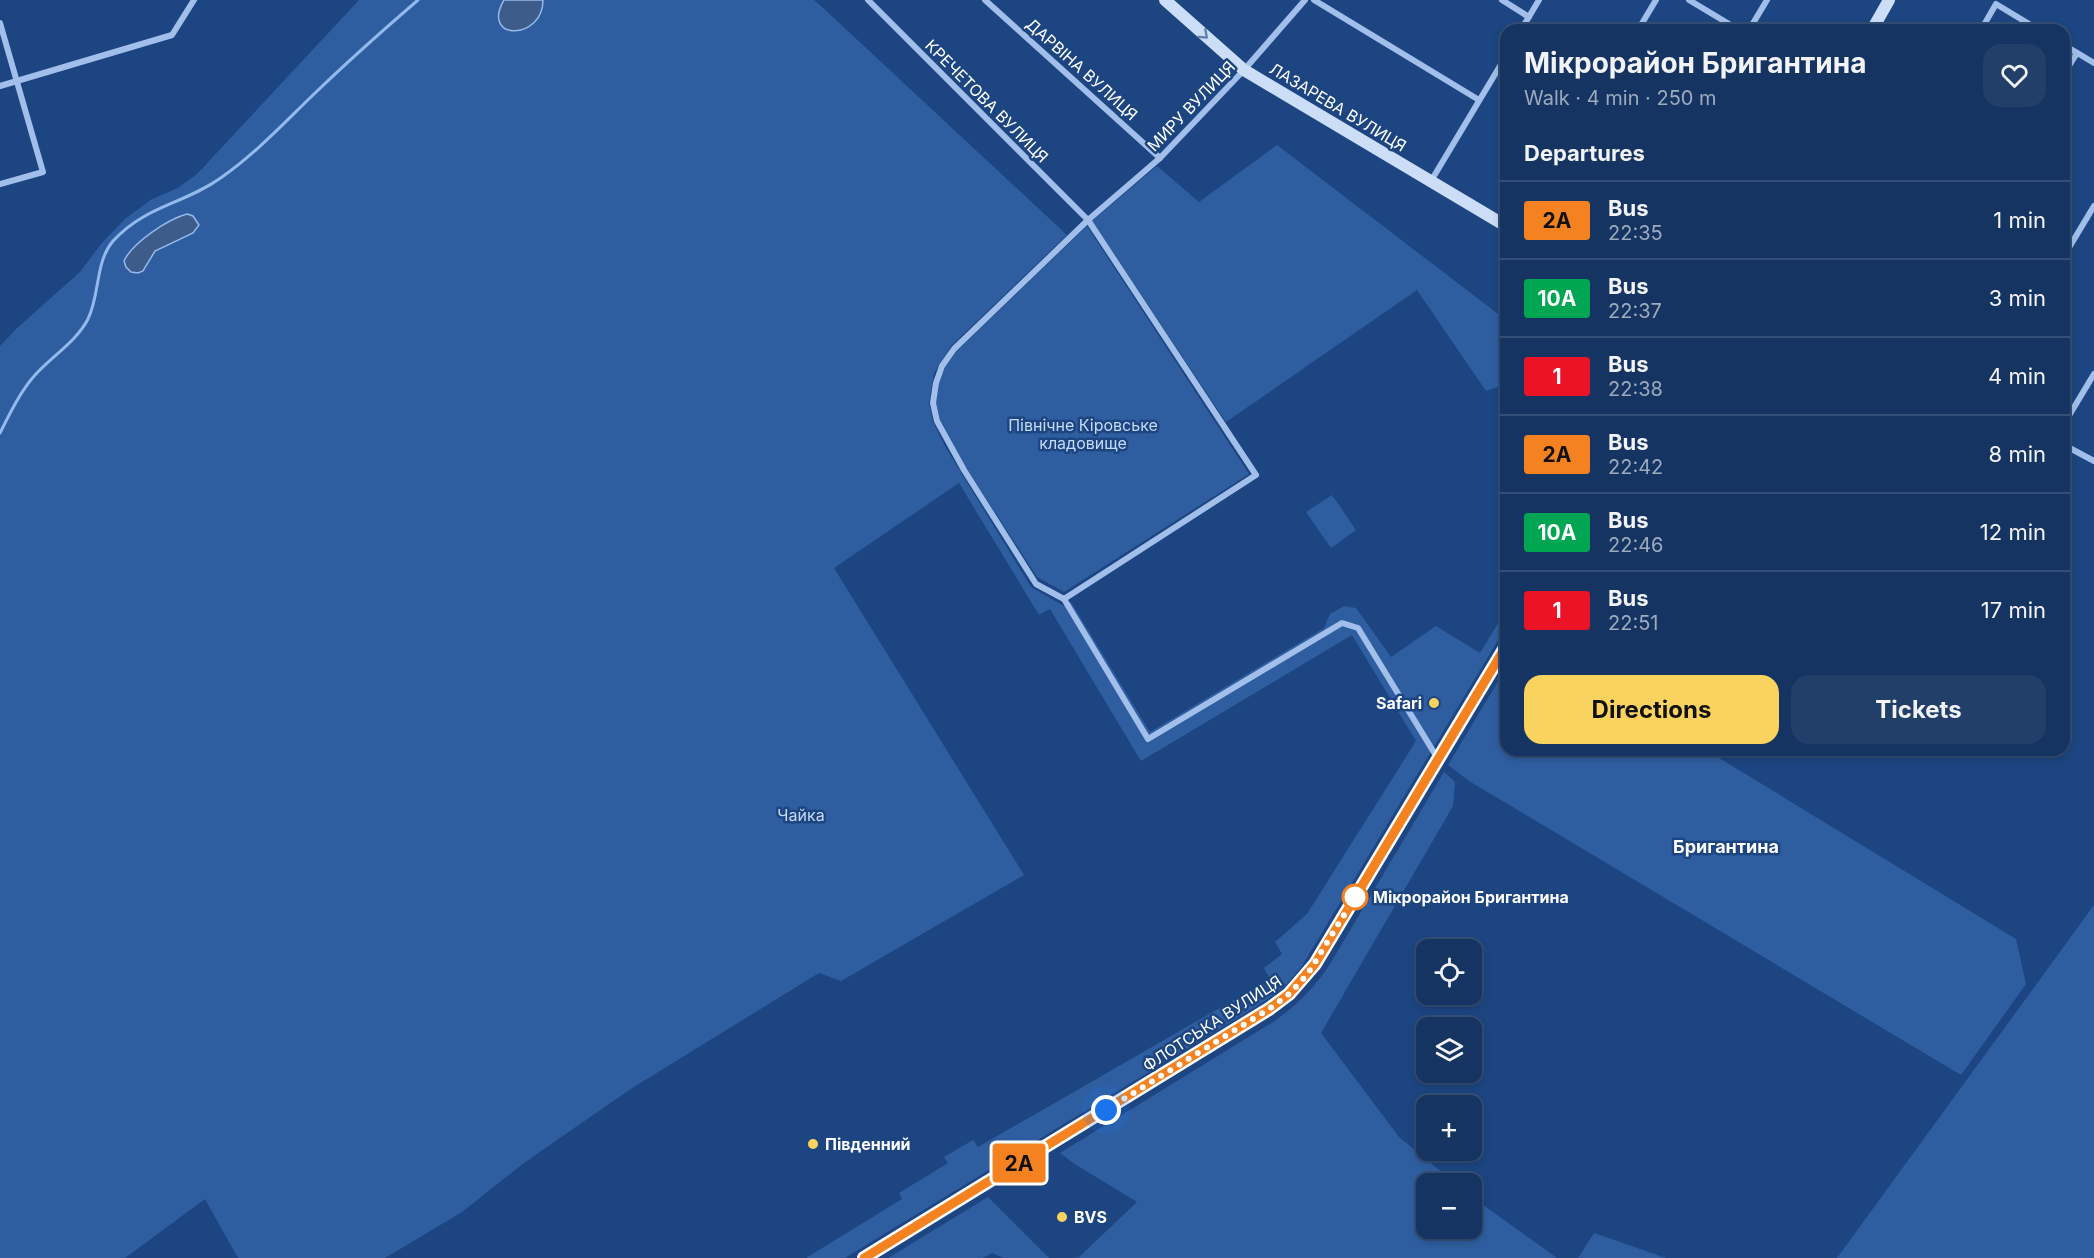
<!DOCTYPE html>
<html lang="en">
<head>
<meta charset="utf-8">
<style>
	:root { --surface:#153461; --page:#223f6a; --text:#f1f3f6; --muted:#9daabd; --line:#344f76; --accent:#fad35e }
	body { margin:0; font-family:Inter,sans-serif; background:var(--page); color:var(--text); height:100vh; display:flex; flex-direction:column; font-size:22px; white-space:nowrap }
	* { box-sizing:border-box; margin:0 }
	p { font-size:20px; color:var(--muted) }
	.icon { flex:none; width:33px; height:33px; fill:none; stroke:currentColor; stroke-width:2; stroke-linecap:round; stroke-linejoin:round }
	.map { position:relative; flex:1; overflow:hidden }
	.details { position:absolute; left:1500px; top:24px; width:570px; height:732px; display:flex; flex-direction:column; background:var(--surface); border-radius:18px; box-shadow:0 3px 9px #0003,0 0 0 2px var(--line) }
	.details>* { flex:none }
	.badge { padding:0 12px; border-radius:4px; font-size:21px; line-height:39px }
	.buttons { position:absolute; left:1416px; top:939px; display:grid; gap:12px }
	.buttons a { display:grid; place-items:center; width:66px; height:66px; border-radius:12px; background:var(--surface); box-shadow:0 3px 9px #0003,0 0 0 2px var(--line); font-size:30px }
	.you { position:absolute; width:30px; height:30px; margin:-15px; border:4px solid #fff; border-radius:50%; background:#1a73e8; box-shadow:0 0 0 9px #1a73e833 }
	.map>.badge { position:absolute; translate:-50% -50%; box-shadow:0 0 0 3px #fff }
	h2 { padding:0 24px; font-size:22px; line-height:54px }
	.round { display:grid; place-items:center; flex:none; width:63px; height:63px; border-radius:18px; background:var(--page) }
	.summary { display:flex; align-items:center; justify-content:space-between; height:102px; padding:0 24px }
	h1 { font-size:28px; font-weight:700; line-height:45px }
	.action { display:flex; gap:12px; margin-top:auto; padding:12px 24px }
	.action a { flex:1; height:69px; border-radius:18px; background:var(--accent); color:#111; font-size:24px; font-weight:700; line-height:69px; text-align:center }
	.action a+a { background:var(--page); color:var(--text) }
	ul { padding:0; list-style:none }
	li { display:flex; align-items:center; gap:18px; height:78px; padding:0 24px; border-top:2px solid var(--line) }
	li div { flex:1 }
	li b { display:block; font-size:22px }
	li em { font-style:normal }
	li .badge { min-width:66px; font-weight:700; text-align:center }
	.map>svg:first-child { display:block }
</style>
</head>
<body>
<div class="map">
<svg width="2094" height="1258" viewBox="0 0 2094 1258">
	<rect width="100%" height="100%" fill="#1c4581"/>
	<g fill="#2f5ea0">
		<path d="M359,0H814L821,6L1067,235L951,346L934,373L929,403L933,422L946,448L1031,587L1064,606L1071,602L1150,732L1324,628L1330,614L1344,606L1356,608L1391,657L1436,626L1480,653L1506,610V627L1302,966L1284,987L1265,1001L845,1258H806L902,1199L899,1193L948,1163L944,1157L973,1140L978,1147L1270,979L1264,968L1282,954L1275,942L1307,914L1416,741L1352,635L1141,761L1050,609L1039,615L959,483L834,568L1024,875L841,981L819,973L629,1090L524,1163L462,1212L385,1258H238L205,1199L125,1258H0V346L16,329L80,272L101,244L125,219L152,199L178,188L197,174Z"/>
		<path d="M1277,145L1506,320V384L1486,391L1417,290L1226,422L1092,221L1157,166L1199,202Z"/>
		<path d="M1087,226L1249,474L1064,592L1037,577L967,469L940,419L936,403L939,384L945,367L957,351Z"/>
		<path d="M1332,495L1356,530L1331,548L1306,512Z"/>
		<path d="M1506,668V750H1706L2016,939L2026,984L1961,1075L1469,781L1448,765Z"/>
		<path d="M1444,772L1455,782L1453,806L1321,1033L1399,1137L1455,1183L1426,1184V1228H1472V1197L1557,1258H1072L1079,1257L1137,1202L1073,1163L1060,1153L1276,1020C1298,1004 1315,987 1330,964Z"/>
		<path d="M2094,905V1258H1837Z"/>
		<path d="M988,1197L1049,1258H1004L992,1253L983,1258H888Z"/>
		<path d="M1594,1233L1666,1258H1578Z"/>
	</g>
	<g fill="#3e5c89" stroke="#94b9ec" stroke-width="1.5">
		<path d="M504,0H543C543,41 480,41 504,0Z"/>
		<path d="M187,214L193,216L199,225L193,233L155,251L143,271L138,273L131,272L126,267L124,261C132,243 168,219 187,214Z"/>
	</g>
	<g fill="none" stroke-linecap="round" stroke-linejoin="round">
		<path stroke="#94b9ec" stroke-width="3" d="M0,433C10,413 20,392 35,375C52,356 76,342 88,319C100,295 95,262 113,241C146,205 185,204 222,177C255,154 284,123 313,95C347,62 382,31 418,0"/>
		<g stroke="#a1bfea" stroke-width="6">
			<path d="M868,0L1088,220L1256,475L1064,599"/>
			<path d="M985,0L1160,158"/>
			<path d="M1305,0L1244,70L1160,158L1088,220L954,349L942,366L936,383L933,403L937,421L964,470L1036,584L1064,599L1148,739L1342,623L1358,628L1438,759"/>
			<path d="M1314,0L1479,100"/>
			<path d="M1502,0L1529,17"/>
			<path d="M1689,0L1739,30"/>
			<path d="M0,23L43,172L0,184"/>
			<path d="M1521,30L1539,0"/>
			<path d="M1638,30L1656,0"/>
			<path d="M1749,30L1767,0"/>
			<path d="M1981,30L1996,4L2039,30"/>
			<path d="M2064,45L2094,63"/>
			<path d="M2064,74L2077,53"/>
			<path d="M0,86L172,35L194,0"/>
			<path d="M1431,181L1506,56"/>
			<path d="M2064,256L2094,206"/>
			<path d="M2064,424L2094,374"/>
			<path d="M2064,445L2094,461"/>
		</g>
		<g stroke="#ccddf7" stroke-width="12">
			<path d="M1165,0L1244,70L1506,226"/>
			<path d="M1872,30L1889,0"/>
			<path d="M864,1258L1269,1009L1289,994L1315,964L1506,646"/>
		</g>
	</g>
	<defs><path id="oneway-chevron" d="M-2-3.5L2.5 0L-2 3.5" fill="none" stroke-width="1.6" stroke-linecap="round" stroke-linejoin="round" transform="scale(1.5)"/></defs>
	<use stroke="#6282b0" href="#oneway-chevron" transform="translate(1204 35) rotate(42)"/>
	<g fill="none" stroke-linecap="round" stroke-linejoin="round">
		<g stroke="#fff" stroke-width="14">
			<path id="line" d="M864,1258L1269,1009L1289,994L1315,964L1506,646"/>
		</g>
		<use href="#line" stroke="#f58220" stroke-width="9"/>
		<path stroke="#fff" stroke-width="6" stroke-dasharray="0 10.8" d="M1106,1110L1269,1009L1289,994L1307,975L1355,897"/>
	</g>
	<g fill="#fad35e" stroke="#1c4581" stroke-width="2">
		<circle cx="1434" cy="703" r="6"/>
		<circle cx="813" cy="1144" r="6"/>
		<circle cx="1062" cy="1217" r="6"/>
	</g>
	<circle fill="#fff" stroke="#f58220" stroke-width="3" cx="1355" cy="897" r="12"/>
	<g text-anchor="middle" stroke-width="5" stroke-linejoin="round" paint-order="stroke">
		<g font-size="16" fill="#fff" stroke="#1c4581">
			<text transform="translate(1082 69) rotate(42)" y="6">ДАРВІНА ВУЛИЦЯ</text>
			<text transform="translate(987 101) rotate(45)" y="6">КРЕЧЕТОВА ВУЛИЦЯ</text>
			<text transform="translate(1191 106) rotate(-46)" y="6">МИРУ ВУЛИЦЯ</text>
			<text transform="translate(1338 107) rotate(31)" y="6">ЛАЗАРЕВА ВУЛИЦЯ</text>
			<text transform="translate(1212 1023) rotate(-33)" y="6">ФЛОТСЬКА ВУЛИЦЯ</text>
		</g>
		<g font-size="16" fill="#c5daf7" stroke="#1c4581">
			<text x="1083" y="431">Північне Кіровське<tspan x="1083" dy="18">кладовище</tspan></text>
			<text x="801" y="821">Чайка</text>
		</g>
		<g font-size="16" font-weight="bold" fill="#fff" stroke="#1c4581" text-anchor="start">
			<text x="1422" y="709" text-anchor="end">Safari</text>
			<text x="825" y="1150">Південний</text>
			<text x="1074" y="1223">BVS</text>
		</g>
		<g font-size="16" font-weight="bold" fill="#fff" stroke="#1c4581" text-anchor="start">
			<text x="1373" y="903">Мікрорайон Бригантина</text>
		</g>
		<g font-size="18" font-weight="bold" fill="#fff" stroke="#1c4581">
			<text x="1726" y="853">Бригантина</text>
		</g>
	</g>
</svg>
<div class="buttons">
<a><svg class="icon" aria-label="locate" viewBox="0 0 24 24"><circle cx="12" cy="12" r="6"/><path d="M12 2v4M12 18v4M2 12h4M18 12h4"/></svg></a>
<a><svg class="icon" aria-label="layers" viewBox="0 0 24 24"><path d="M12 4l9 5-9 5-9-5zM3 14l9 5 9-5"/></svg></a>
<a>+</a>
<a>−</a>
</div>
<div class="you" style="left:1106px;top:1110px"></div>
<b class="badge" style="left:1019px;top:1163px;background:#f58220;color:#111">2А</b>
<section class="details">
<div class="summary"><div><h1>Мікрорайон Бригантина</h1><p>Walk · 4 min · 250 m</p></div><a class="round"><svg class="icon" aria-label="heart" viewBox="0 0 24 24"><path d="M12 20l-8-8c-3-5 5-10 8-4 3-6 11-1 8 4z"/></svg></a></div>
<h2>Departures</h2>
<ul>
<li><span class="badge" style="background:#f58220;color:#111">2А</span><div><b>Bus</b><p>22:35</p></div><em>1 min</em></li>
<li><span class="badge" style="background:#00a651;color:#fff">10А</span><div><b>Bus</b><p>22:37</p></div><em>3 min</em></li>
<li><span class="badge" style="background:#eb1325;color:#fff">1</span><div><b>Bus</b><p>22:38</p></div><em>4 min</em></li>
<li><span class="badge" style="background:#f58220;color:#111">2А</span><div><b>Bus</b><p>22:42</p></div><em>8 min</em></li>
<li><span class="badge" style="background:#00a651;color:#fff">10А</span><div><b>Bus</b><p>22:46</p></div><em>12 min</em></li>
<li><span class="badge" style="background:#eb1325;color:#fff">1</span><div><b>Bus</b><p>22:51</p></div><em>17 min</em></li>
</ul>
<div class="action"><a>Directions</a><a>Tickets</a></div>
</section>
</div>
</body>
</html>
